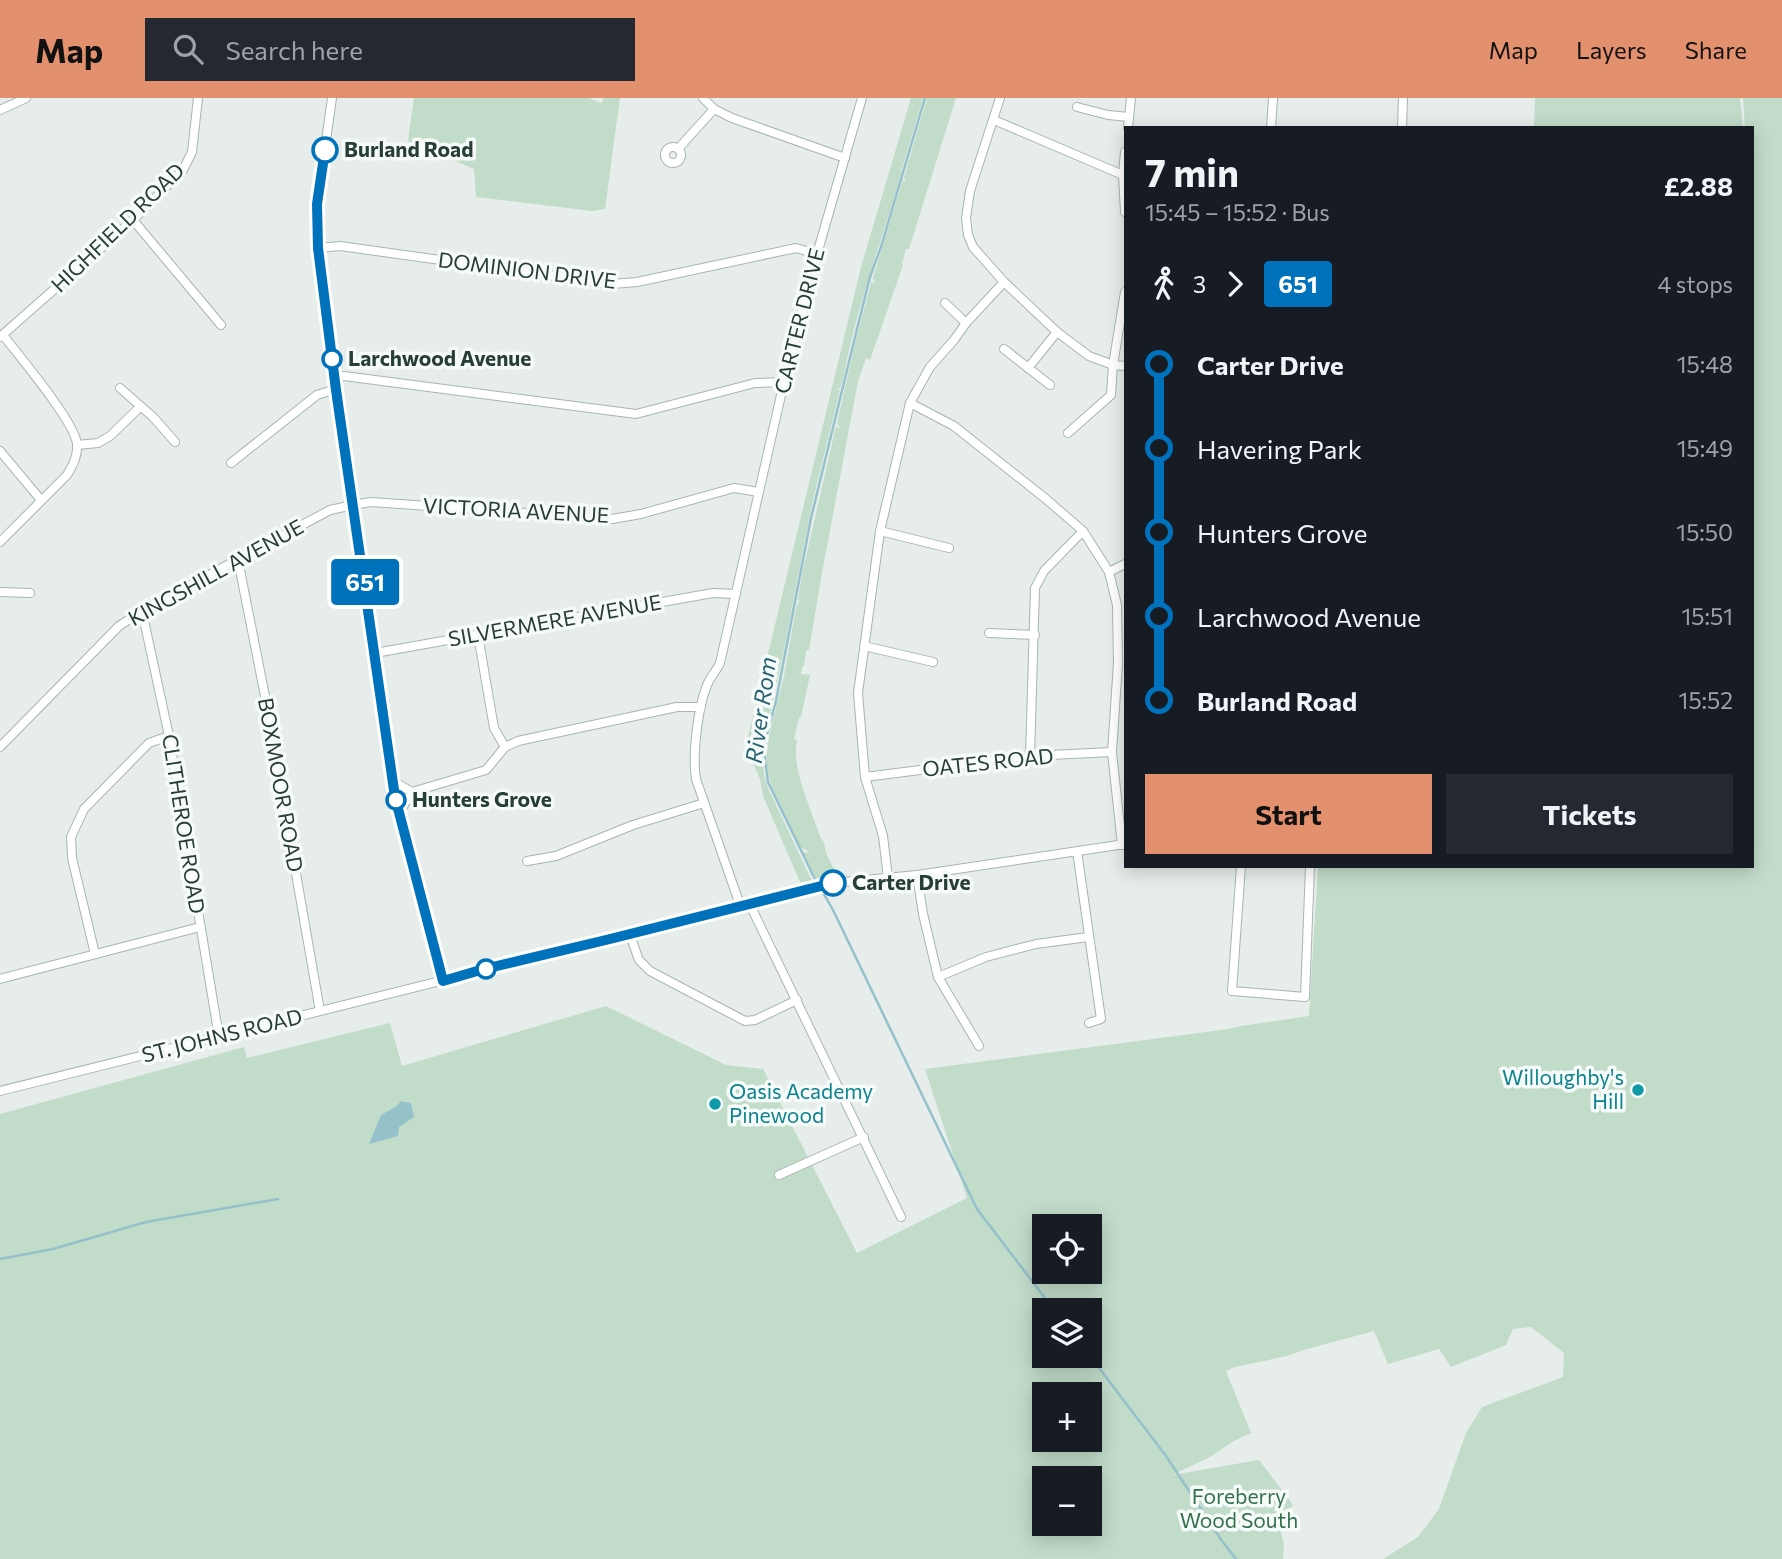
<!DOCTYPE html>
<html lang="en">
<head>
<meta charset="utf-8">
<style>
	:root { --surface:#171b24; --page:#242831; --text:#f1f3f6; --muted:#9ea1a6; --accent:#e3906e }
	body { margin:0; font-family:Commissioner,sans-serif; background:var(--page); color:var(--text); height:100vh; display:flex; flex-direction:column; font-size:26px; white-space:nowrap }
	* { box-sizing:border-box; margin:0 }
	p { font-size:23px; color:var(--muted) }
	.icon { flex:none; width:38px; height:38px; fill:none; stroke:currentColor; stroke-width:2; stroke-linecap:round; stroke-linejoin:round }
	.map { position:relative; flex:1; overflow:hidden }
	.panel { position:absolute; left:1124px; top:28px; width:630px; height:742px; display:flex; flex-direction:column; background:var(--surface); border-radius:0px; box-shadow:0 4px 18px #0003 }
	.panel>* { flex:none }
	.badge { padding:0 14px; border-radius:5px; font-size:24px; line-height:46px }
	.buttons { position:absolute; left:1032px; top:1116px; display:grid; gap:14px }
	.buttons a { display:grid; place-items:center; width:70px; height:70px; border-radius:0px; background:var(--surface); box-shadow:0 4px 18px #0003; font-size:35px }
	.map>.badge { position:absolute; translate:-50% -50%; box-shadow:0 0 0 4px #fff }
	.legs { display:flex; align-items:center; gap:10px; height:77px; padding:0 21px; font-size:23px }
	.legs p { margin-inline-start:auto }
	.summary { display:flex; align-items:center; justify-content:space-between; height:119px; padding:0 21px }
	h1 { font-size:38px; font-weight:700; line-height:52px }
	.button { display:flex; gap:14px; margin-top:auto; padding:14px 21px }
	.button a { flex:1; height:80px; border-radius:0px; background:var(--accent); color:#111; font-size:28px; font-weight:700; line-height:80px; text-align:center }
	.button a+a { background:var(--page); color:var(--text) }
	ul { padding:0 21px; list-style:none }
	li { display:flex; align-items:center; gap:24px; height:84px; font-size:26px }
	li i { display:grid; place-items:center; width:10px; height:100%; margin:0 9px; background:currentColor }
	li i::after { content:''; width:18px; height:18px; margin:-9px; border:5px solid; border-radius:50%; background:var(--surface) }
	li p { margin-inline-start:auto }
	li:first-child i { background:linear-gradient(#0000 50%,currentColor 0) }
	li:last-child i { background:linear-gradient(currentColor 50%,#0000 0) }
	header { display:flex; align-items:center; gap:42px; box-sizing:border-box; height:98px; padding:0 35px; background:var(--accent); color:#111 }
	header strong { font-size:33px }
	nav { display:flex; gap:38px; margin-inline-start:auto; font-size:24px }
	.search { width:490px; height:63px; background:var(--page); display:flex; align-items:center; gap:18px; box-sizing:border-box; padding:0 24px; border-radius:0px; color:var(--muted); font-size:26px }
	.map>svg:first-child { display:block }
</style>
</head>
<body>
<header>
<strong>Map</strong>
<div class="search"><svg class="icon" aria-label="search" viewBox="0 0 24 24"><circle cx="10" cy="10" r="6"/><path d="M15 15l6 6"/></svg>Search here</div>
<nav><a>Map</a><a>Layers</a><a>Share</a></nav>
</header>
<div class="map">
<svg width="1782" height="1461" viewBox="0 0 1782 1461">
	<rect width="100%" height="100%" fill="#e6edea"/>
	<g fill="#c2dcca" fill-rule="evenodd">
		<path d="M414,0H589L601,5L604,0H620L605,111L592,113L476,99L474,71L408,43Z"/>
		<path d="M911,0H923L902,71L900,72L902,73C882,143 856,210 843,281L840,290L837,292H840L812,406L783,556L766,635L763,655L764,677L768,690L812,783L800,784L763,698L760,681L751,661L748,639L861,169Z"/>
		<path d="M927,0H956L909,151H906L902,166L903,167L870,262L866,260L858,283L822,475L809,552L806,553L804,568L802,569L801,576L810,577L801,619L799,620L794,641L797,642C791,671 811,710 820,738L824,745L826,755L837,777L817,781L802,753L807,755L808,753L800,749L771,687L767,668V654L769,638L784,578L795,515L798,504H800L798,501L803,472L836,328L839,331L840,330L837,325L856,241L872,182L874,186L875,184L873,180L903,81L906,85L904,79Z"/>
		<path d="M1535,0H1740L1743,30H1534Z"/>
		<path d="M1743,0H1782V1461H1383L1418,1439L1439,1411L1466,1335L1482,1309L1563,1279L1564,1255L1531,1229L1513,1231L1506,1247L1451,1269L1439,1251L1388,1266L1374,1233L1307,1251L1287,1258L1235,1269L1226,1273L1251,1335L1232,1344L1210,1359L1172,1377L1259,1362L1293,1407L1279,1427L1284,1446L1283,1461H0V1016L244,949L247,960L390,925L402,968L606,908L726,967L763,971L857,1155L967,1100L925,971L1229,931L1241,928L1309,918L1318,768H1752V30H1745ZM1045,1129H1090V1174H1045ZM1045,1213H1090V1258H1045ZM1045,1297H1090V1342H1045ZM1045,1381H1090V1426H1045Z"/>
	</g>
	<path fill="#95c1cb" d="M401,1003L411,1005L414,1019L399,1029L398,1038L369,1046L381,1017L397,1008Z"/>
	<g fill="none" stroke-linecap="round" stroke-linejoin="round">
		<g stroke="#95c1cb" stroke-width="2.5">
			<path d="M925,0L881,149L870,179L856,235L811,420L776,603L766,640L765,661L768,684L813,777L833,812L977,1111L1055,1213"/>
			<path d="M0,1161L53,1151L146,1124L278,1101"/>
			<path d="M1090,1258L1166,1358L1222,1443L1236,1461"/>
		</g>
		<g stroke="#a9b5b1" stroke-width="10">
			<g id="street">
				<path d="M332,0L317,106L318,150L336,291L395,699L443,883"/>
				<path d="M703,0L714,11L732,20L845,60"/>
				<path d="M862,0L817,156L784,284L720,565C717,572 711,578 708,585C698,607 692,657 696,681L739,804L752,811L901,1119"/>
				<path d="M1000,0L970,93L966,120L968,137L973,149L1004,184L1057,234L1089,258L1113,267L1125,268"/>
				<path d="M1077,9L1108,17L1129,19"/>
				<path d="M0,12L26,0"/>
				<path d="M994,22L1123,77"/>
				<path d="M1128,30L1131,0"/>
				<path d="M1271,30L1273,0"/>
				<path d="M1402,30L1403,0"/>
				<circle cx="673" cy="57" r="8"/>
				<path d="M678,51L714,11"/>
				<path d="M1125,54L1123,77L1125,114"/>
				<path d="M133,122L221,227"/>
				<path d="M318,150L340,148L612,186L637,184L796,150L817,156"/>
				<path d="M945,205L966,225"/>
				<path d="M0,239L133,122L183,72L192,54L198,0"/>
				<path d="M1004,251L1050,287"/>
				<path d="M1028,270L1057,234"/>
				<path d="M334,279L344,278L636,316L755,285L784,284"/>
				<path d="M120,290L153,319L175,344"/>
				<path d="M910,305L954,328L1046,401L1083,433L1109,474L1117,507L1118,565L1112,654L1122,747"/>
				<path d="M1068,335L1111,297L1113,267L1125,194"/>
				<path d="M77,347L98,345L110,338L140,309"/>
				<path d="M0,353L41,402"/>
				<path d="M231,365L317,297L336,291"/>
				<path d="M880,433L949,450"/>
				<path d="M0,444L67,377C73,367 78,358 77,346C75,324 19,258 3,237"/>
				<path d="M238,462L265,598L320,913"/>
				<path d="M1109,474L1125,466"/>
				<path d="M0,494L30,495"/>
				<path d="M142,513L169,638L219,939"/>
				<path d="M989,535L1035,537"/>
				<path d="M478,537L494,630L505,649"/>
				<path d="M864,548L933,564"/>
				<path d="M375,555L713,495L736,496"/>
				<path d="M0,649L119,528L142,513L330,412L353,407L371,404L612,421L641,416L734,390L759,394"/>
				<path d="M1030,658L1035,490L1044,473L1083,433"/>
				<path d="M865,679L1030,658L1112,654"/>
				<path d="M393,683L412,694"/>
				<path d="M412,694L486,672L505,649L518,643L677,609H701"/>
				<path d="M399,715L412,694"/>
				<path d="M1077,753L1101,921L1089,925"/>
				<path d="M527,763L556,758L633,727L704,705"/>
				<path d="M1241,768L1232,893L1305,899L1310,768"/>
				<path d="M917,777L923,816L938,879L979,948"/>
				<path d="M888,780L883,738L865,679L858,595L880,433L910,305L930,269L954,242L966,225L1004,184"/>
				<path d="M630,837L639,862L650,873L745,923L755,922L797,902"/>
				<path d="M95,856L72,760L71,739L84,711L149,645L169,638"/>
				<path d="M938,879L986,859L1036,846L1088,839"/>
				<path d="M0,881L200,829"/>
				<path d="M0,993L833,785L917,777L1125,746"/>
				<path d="M779,1077L864,1039"/>
			</g>
		</g>
		<use href="#street" stroke="#fff" stroke-width="8"/>
	</g>
	<g fill="none" stroke-linecap="round" stroke-linejoin="round">
		<g stroke="#fff" stroke-width="16">
			<path id="line-1" d="M325,52L317,106L318,150L336,292L395,699L443,883L484,871L610,841L833,785"/>
		</g>
		<use href="#line-1" stroke="#0072bc" stroke-width="10"/>
	</g>
	<g fill="#fff" stroke="#0072bc" stroke-width="3.5">
		<circle cx="325" cy="52" r="12"/>
		<circle cx="332" cy="261" r="9"/>
		<circle cx="396" cy="702" r="9"/>
		<circle cx="833" cy="785" r="12"/>
		<circle cx="486" cy="871" r="9"/>
	</g>
	<g fill="#0f9aa8" stroke="#f6faf8" stroke-width="2.5">
		<circle cx="1638" cy="992" r="7"/>
		<circle cx="715" cy="1006" r="7"/>
	</g>
	<g text-anchor="middle" stroke-width="7" stroke-linejoin="round" paint-order="stroke">
		<g font-size="21" font-weight="bold" fill="#273d38" stroke="#f6faf8" text-anchor="start">
			<text x="344" y="59">Burland Road</text>
			<text x="348" y="268">Larchwood Avenue</text>
			<text x="412" y="709">Hunters Grove</text>
			<text x="852" y="792">Carter Drive</text>
		</g>
		<g font-size="21" fill="#273d38" stroke="#f6faf8">
			<text transform="translate(118 130) rotate(-44)" y="7">HIGHFIELD ROAD</text>
			<text transform="translate(527 173) rotate(7)" y="7">DOMINION DRIVE</text>
			<text transform="translate(800 223) rotate(-76)" y="7">CARTER DRIVE</text>
			<text transform="translate(516 413) rotate(3)" y="7">VICTORIA AVENUE</text>
			<text transform="translate(216 475) rotate(-29)" y="7">KINGSHILL AVENUE</text>
			<text transform="translate(555 523) rotate(-10)" y="7">SILVERMERE AVENUE</text>
			<text transform="translate(988 665) rotate(-6)" y="7">OATES ROAD</text>
			<text transform="translate(280 687) rotate(80)" y="7">BOXMOOR ROAD</text>
			<text transform="translate(183 726) rotate(81)" y="7">CLITHEROE ROAD</text>
			<text transform="translate(222 938) rotate(-14)" y="7">ST. JOHNS ROAD</text>
		</g>
		<g font-size="21" fill="#0d838f" stroke="#f6faf8" text-anchor="end">
			<text x="1624" y="987">Willoughby's<tspan x="1624" dy="24">Hill</tspan></text>
			<text x="729" y="1001" text-anchor="start">Oasis Academy<tspan x="729" dy="24">Pinewood</tspan></text>
		</g>
		<g font-size="21" fill="#35704e" stroke="#f6faf8">
			<text x="1239" y="1406">Foreberry<tspan x="1239" dy="24">Wood South</tspan></text>
		</g>
		<g font-size="23" font-style="italic" fill="#276373" stroke="#f6faf8">
			<text transform="translate(761 612) rotate(-82)" y="8">River Rom</text>
		</g>
	</g>
</svg>
<div class="buttons">
<a><svg class="icon" aria-label="locate" viewBox="0 0 24 24"><circle cx="12" cy="12" r="6"/><path d="M12 2v4M12 18v4M2 12h4M18 12h4"/></svg></a>
<a><svg class="icon" aria-label="layers" viewBox="0 0 24 24"><path d="M12 4l9 5-9 5-9-5zM3 14l9 5 9-5"/></svg></a>
<a>+</a>
<a>−</a>
</div>
<b class="badge" style="left:365px;top:484px;background:#0072bc;color:#fff">651</b>
<section class="panel">
<div class="summary"><div><h1>7 min</h1><p>15:45 – 15:52 · Bus</p></div><b>£2.88</b></div>
<div class="legs"><svg class="icon" aria-label="walk" viewBox="0 0 24 24"><circle cx="13" cy="4" r="2"/><path d="M13 8l-2 6 4 7M11 14l-3 7M7 12l3-4h3l4 4"/></svg>3<svg class="icon" aria-label="forward" viewBox="0 0 24 24"><path d="M9 5l7 7-7 7"/></svg><b class="badge" style="background:#0072bc;color:#fff">651</b><p>4 stops</p></div>
<ul>
<li><i style="color:#0072bc"></i><b>Carter Drive</b><p>15:48</p></li>
<li><i style="color:#0072bc"></i><span>Havering Park</span><p>15:49</p></li>
<li><i style="color:#0072bc"></i><span>Hunters Grove</span><p>15:50</p></li>
<li><i style="color:#0072bc"></i><span>Larchwood Avenue</span><p>15:51</p></li>
<li><i style="color:#0072bc"></i><b>Burland Road</b><p>15:52</p></li>
</ul>
<div class="button"><a>Start</a><a>Tickets</a></div>
</section>
</div>
</body>
</html>
